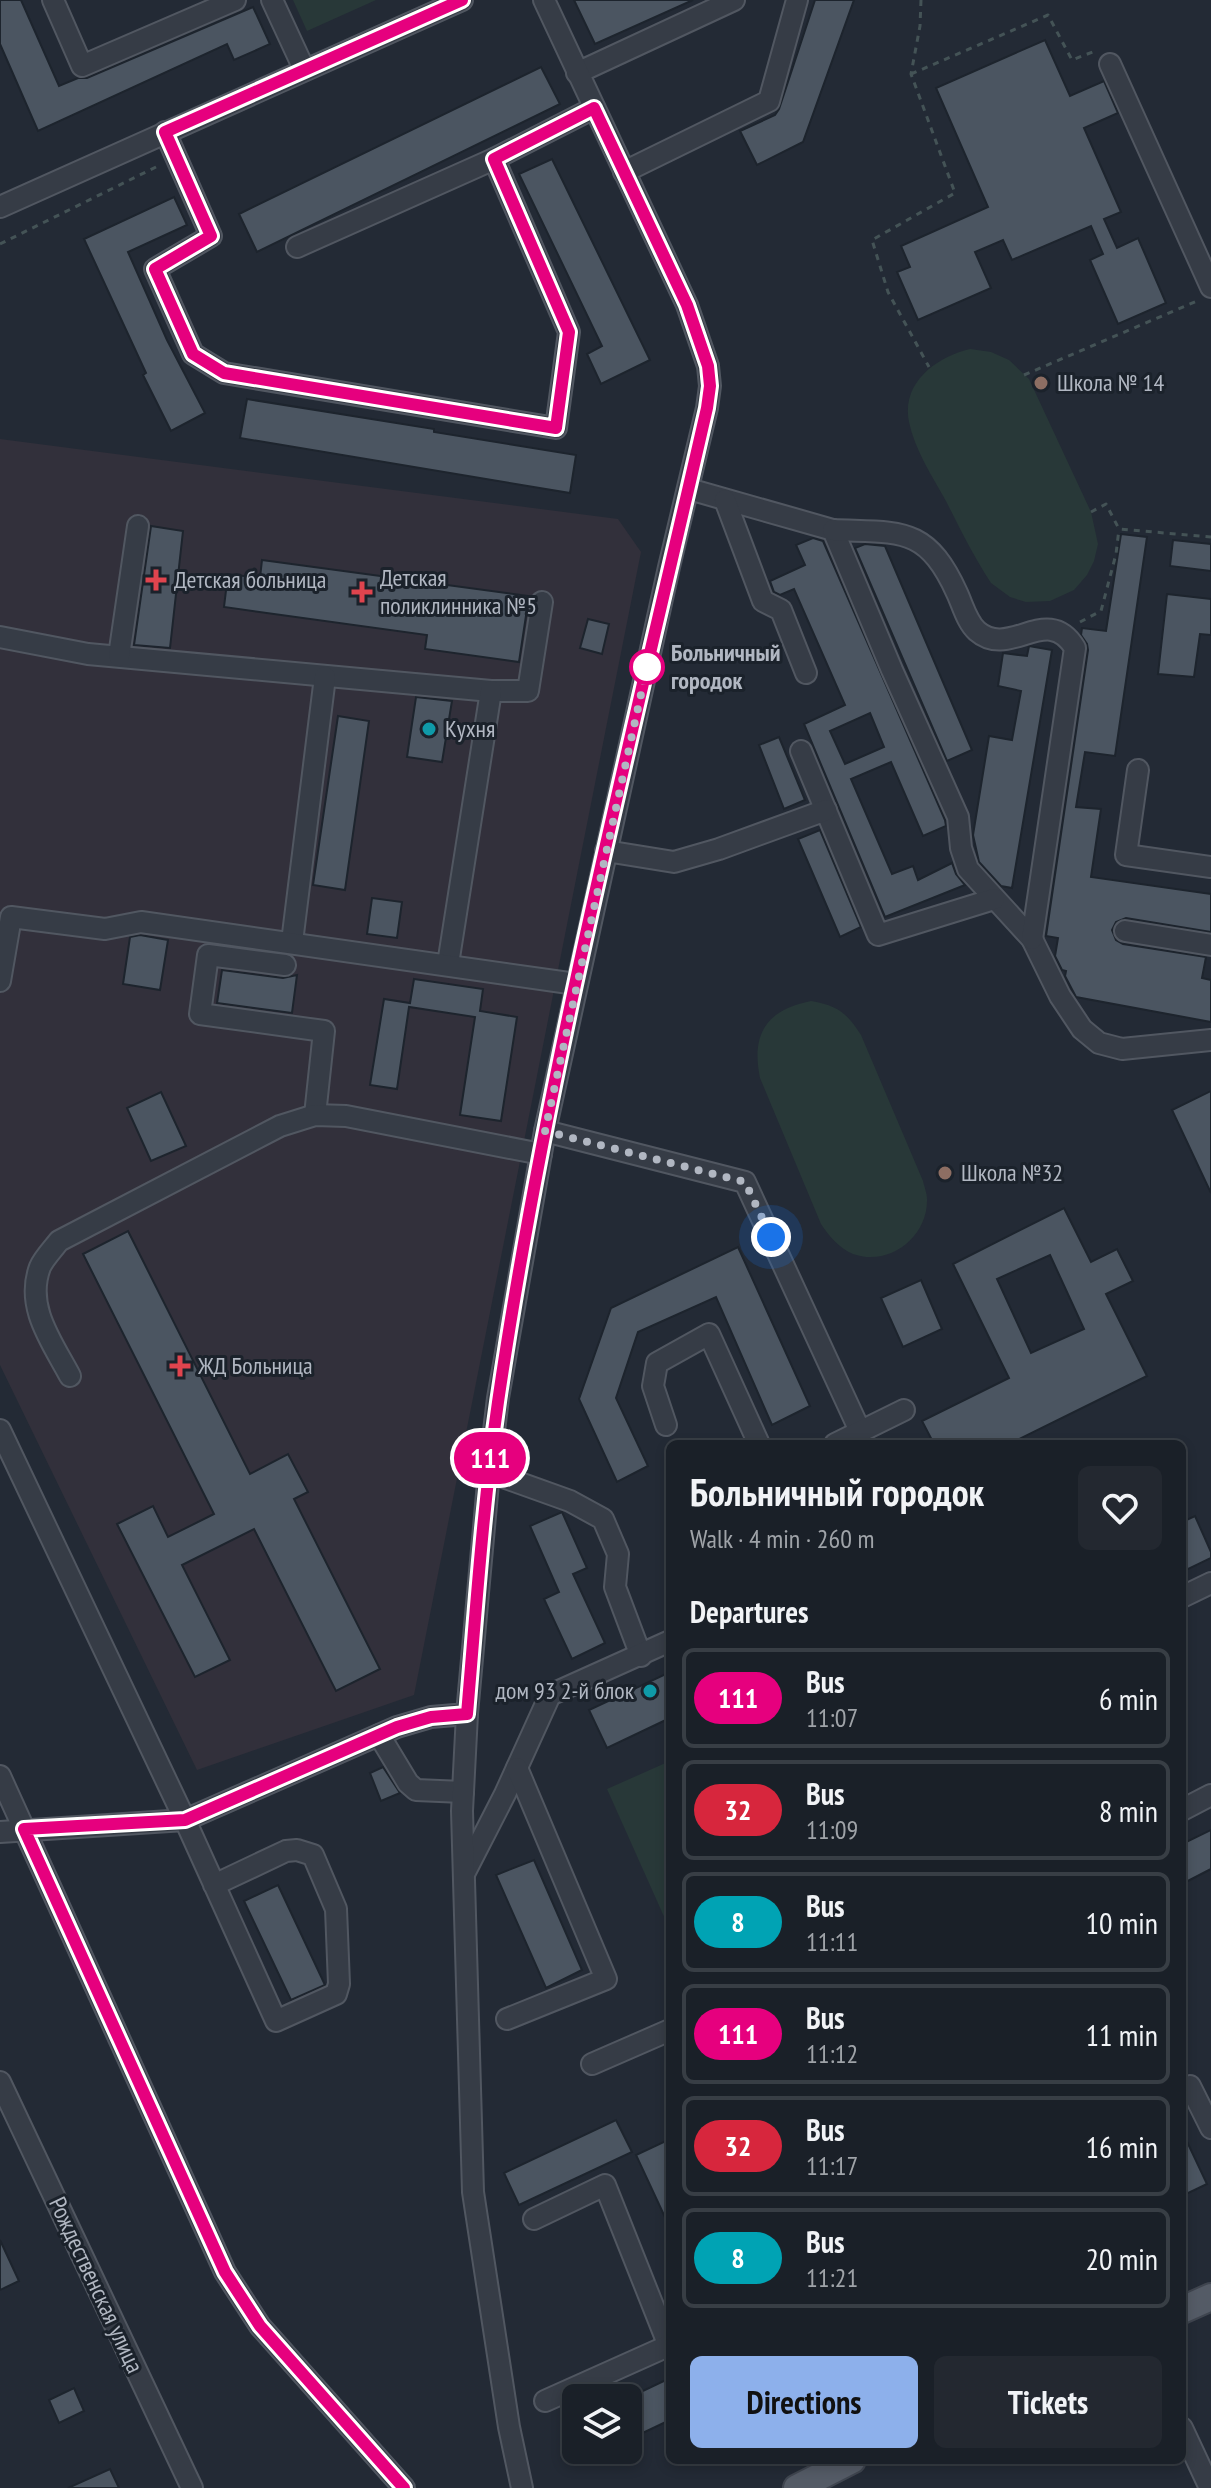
<!DOCTYPE html>
<html lang="en">
<head>
<meta charset="utf-8">
<style>
	:root { --surface:#1a2028; --page:#232830; --text:#f1f3f6; --muted:#9fa3a8; --line:#383e45; --accent:#8db0eb }
	body { margin:0; font-family:"PT Sans Narrow",sans-serif; background:var(--page); color:var(--text); height:100vh; display:flex; flex-direction:column; font-size:30px; white-space:nowrap }
	* { box-sizing:border-box; margin:0 }
	p { font-size:26px; color:var(--muted) }
	.icon { flex:none; width:44px; height:44px; fill:none; stroke:currentColor; stroke-width:2; stroke-linecap:round; stroke-linejoin:round }
	.map { position:relative; flex:1; overflow:hidden }
	.panel { position:absolute; left:666px; top:1440px; width:520px; height:1024px; display:flex; flex-direction:column; background:var(--surface); border-radius:12px; box-shadow:0 4px 12px #0003,0 0 0 2px var(--line) }
	.panel>* { flex:none }
	.badge { padding:0 16px; border-radius:26px; font-size:28px; line-height:52px }
	.fabs { position:absolute; left:562px; top:2384px; display:grid; gap:16px }
	.fabs a { display:grid; place-items:center; width:80px; height:80px; border-radius:12px; background:var(--surface); box-shadow:0 4px 12px #0003,0 0 0 2px var(--line); font-size:40px }
	.you { position:absolute; width:40px; height:40px; margin:-20px; border:6px solid #fff; border-radius:50%; background:#1a73e8; box-shadow:0 0 0 12px #1a73e833 }
	.map>.badge { position:absolute; translate:-50% -50%; box-shadow:0 0 0 4px #fff }
	h2 { padding:0 24px; font-size:30px; line-height:72px }
	.round { display:grid; place-items:center; flex:none; width:84px; height:84px; border-radius:12px; background:var(--page) }
	.headline { display:flex; align-items:center; justify-content:space-between; height:136px; padding:0 24px }
	h1 { font-size:38px; font-weight:700; line-height:60px }
	.action { display:flex; gap:16px; margin-top:auto; padding:16px 24px }
	.action a { flex:1; height:92px; border-radius:12px; background:var(--accent); color:#111; font-size:32px; font-weight:700; line-height:92px; text-align:center }
	.action a+a { background:var(--page); color:var(--text) }
	ul { padding:0; list-style:none }
	li { display:flex; align-items:center; gap:24px; height:100px; margin:0 16px 12px; padding:0 8px; border:4px solid var(--line); border-radius:12px }
	li div { flex:1 }
	li b { display:block; font-size:30px }
	li em { font-style:normal }
	li .badge { min-width:88px; font-weight:700; text-align:center }
	.map>svg:first-child { display:block }
</style>
</head>
<body>
<div class="map">
<svg width="1211" height="2488" viewBox="0 0 1211 2488">
	<rect width="100%" height="100%" fill="#232a35"/>
	<path fill="#32303b" d="M0,439L618,519L641,552L414,1695L197,1770L0,1365Z"/>
	<g fill="#283838">
		<path d="M293,0H376L307,31Z"/>
		<path d="M970,349L991,352L1009,360L1029,379L1091,512L1098,544L1094,561L1087,575L1074,590L1050,601L1026,602L1010,597L991,583C974,557 960,529 946,501C932,476 915,450 909,422C901,382 937,357 970,349Z"/>
		<path d="M811,1001C838,1006 846,1012 861,1035L923,1181C924,1186 927,1193 927,1199C928,1237 889,1267 853,1254C839,1248 829,1236 821,1224L760,1078C751,1034 766,1010 811,1001Z"/>
		<path d="M670,1761V1930L607,1789Z"/>
	</g>
	<g fill="#4b5561" stroke="#1d242d" stroke-width="2" fill-rule="evenodd">
		<path d="M0,0H21L59,86L78,78H87L253,7L270,44L234,60L227,44L38,131L0,44Z"/>
		<path d="M574,0H693L595,44Z"/>
		<path d="M815,0H854L803,142L757,165L740,131L775,115L779,109Z"/>
		<path d="M1045,40L1070,96L1104,81L1118,113L1084,128L1121,212L1104,219L1117,248L1138,238L1166,303L1118,324L1090,260L1103,254L1091,226L1012,260L1003,240L975,252L991,288L918,320L897,272L910,267L901,246L988,207L936,88Z"/>
		<path d="M541,67L560,104L257,252L239,214Z"/>
		<path d="M552,159L650,360L601,384L587,354L602,346L519,174Z"/>
		<path d="M174,197L187,225L128,252L167,340L205,413L171,431L143,375L146,373L84,239Z"/>
		<path d="M247,399L434,429V432L576,455L570,493L240,438Z"/>
		<path d="M151,526L183,531L170,648L134,645Z"/>
		<path d="M1121,534L1147,537L1115,756L1085,752L1076,807L1101,809L1091,877L1211,894V932L1126,918L1116,922L1112,930L1116,940L1123,944L1206,957L1202,978L1211,980V1022L1076,997L1065,976L1066,971L1062,970L1055,956L1058,938L1046,936L1088,650L1087,644L1081,635L1082,628L1106,631Z"/>
		<path d="M813,538L823,541L945,820L946,826L923,836L891,762L851,779L892,874L913,866L918,880L952,863L956,874L965,885L885,917L804,724L845,705L794,589L780,595L774,592L770,581L805,565L796,545ZM870,713L884,747L845,764L830,731Z"/>
		<path d="M1173,540L1211,544V571L1170,566Z"/>
		<path d="M865,544L885,546L972,750L947,761L855,548Z"/>
		<path d="M262,560L529,596L519,662L425,649L427,635L224,607L228,574L260,578Z"/>
		<path d="M1167,594L1211,599V635L1200,634L1194,677L1158,674Z"/>
		<path d="M588,619L609,624L602,654L580,648Z"/>
		<path d="M1029,646L1052,650L1012,888L1001,886L979,862L973,835L989,736L1012,740L1021,691L998,686L1003,653L1027,656Z"/>
		<path d="M416,697L452,701L442,762L407,757Z"/>
		<path d="M338,716L369,721L345,890L313,885Z"/>
		<path d="M779,737L805,800L784,809L759,745Z"/>
		<path d="M820,830L861,927L840,937L798,839Z"/>
		<path d="M372,898L402,902L397,938L367,934Z"/>
		<path d="M140,935L168,940L160,990L123,984L130,937Z"/>
		<path d="M222,970L283,978L297,975L292,1013L217,1003Z"/>
		<path d="M414,979L483,989L480,1011L517,1017L501,1121L460,1115L475,1017L409,1007L397,1089L370,1085L384,999L410,1003Z"/>
		<path d="M1211,1091V1193L1172,1110Z"/>
		<path d="M161,1092L186,1146L151,1161L127,1108Z"/>
		<path d="M1064,1208L1091,1262L1117,1249L1133,1281L1106,1294L1147,1376L1009,1444H934L922,1421L1009,1378L953,1264ZM1050,1255L1084,1329L1031,1353L997,1279Z"/>
		<path d="M128,1231L250,1474L288,1454L308,1492L294,1499L380,1669L336,1691L254,1529L182,1565L230,1660L195,1677L117,1524L153,1506L168,1537L214,1514L83,1254Z"/>
		<path d="M738,1247L810,1406L772,1425L716,1297L638,1332L616,1398L648,1466L617,1482L579,1399L611,1308Z"/>
		<path d="M921,1280L942,1329L903,1347L881,1298Z"/>
		<path d="M562,1512L587,1568L573,1574L605,1643L572,1659L544,1599L559,1592L530,1526Z"/>
		<path d="M1195,1516L1211,1552V1558L1182,1572V1522Z"/>
		<path d="M670,1672V1718L607,1748L589,1710Z"/>
		<path d="M383,1767L400,1793L381,1801L370,1773Z"/>
		<path d="M1211,1830V1869L1182,1884V1844Z"/>
		<path d="M534,1860L582,1970L546,1988L496,1875Z"/>
		<path d="M278,1885L325,1985L291,2000L244,1901Z"/>
		<path d="M616,2120L632,2152L519,2205L504,2173Z"/>
		<path d="M1182,2131L1207,2184L1182,2196Z"/>
		<path d="M670,2139V2228L636,2155Z"/>
		<path d="M0,2240L19,2281L0,2290Z"/>
		<path d="M670,2378V2420L628,2440V2398Z"/>
		<path d="M74,2388L84,2411L59,2423L49,2400Z"/>
		<path d="M110,2469L119,2488H68Z"/>
	</g>
	<g fill="none" stroke-linecap="round" stroke-linejoin="round">
		<g stroke="#515761" stroke-width="24">
			<g id="minor">
				<path d="M53,0L82,66L235,0"/>
				<path d="M272,0L304,69"/>
				<path d="M1110,64L1211,287"/>
				<path d="M577,73L734,0"/>
				<path d="M165,132L211,236L155,269L193,354L224,373L556,428L569,332L494,159"/>
				<path d="M624,172L769,101L797,0"/>
				<path d="M0,207L462,0"/>
				<path d="M297,247L494,159L594,108"/>
				<path d="M689,489L833,530L892,670L958,817L961,848L968,869L1032,939L1060,996L1082,1029L1099,1043L1122,1049L1211,1040"/>
				<path d="M725,500L763,601L781,610L806,673"/>
				<path d="M833,530C900,533 926,525 957,593C963,606 967,622 977,631C1010,660 1047,602 1075,648L1032,939"/>
				<path d="M0,637L88,654L491,691H528L542,602"/>
				<path d="M119,656L138,526"/>
				<path d="M801,751L878,935L994,899"/>
				<path d="M1138,770L1126,855L1211,867"/>
				<path d="M606,851L674,862L719,849L826,810"/>
				<path d="M1125,931L1211,945"/>
				<path d="M292,942L325,677"/>
				<path d="M448,964L491,691"/>
				<path d="M285,965L208,955L200,1014L324,1031L315,1115"/>
				<path d="M0,981L11,917L105,929L141,922L576,984"/>
				<path d="M545,1131L745,1182L860,1431"/>
				<path d="M70,1376C52,1342 25,1307 40,1267C44,1258 53,1249 59,1241L280,1126L315,1115L346,1116L541,1154"/>
				<path d="M666,1425L653,1386L657,1363L709,1334L759,1444"/>
				<path d="M0,1430L185,1820L276,2021L336,1994L339,1984L336,1909L313,1855L297,1850L286,1851L214,1885"/>
				<path d="M835,1444L904,1410"/>
				<path d="M489,1472L570,1501L603,1519L618,1554L615,1587L641,1656"/>
				<path d="M1182,1597L1211,1583"/>
				<path d="M379,1735L408,1783L416,1790L463,1792"/>
				<path d="M0,1776L225,2272L260,2326L404,2488"/>
				<path d="M1182,1810L1211,1795"/>
				<path d="M0,1832L185,1820L397,1727L431,1717L467,1714"/>
				<path d="M465,1872L505,1794L550,1695L670,1641"/>
				<path d="M507,2019L606,1979L517,1768"/>
				<path d="M592,2064L670,2030"/>
				<path d="M0,2082L192,2488"/>
				<path d="M1182,2091L1190,2086L1211,2128"/>
				<path d="M534,2219L605,2185L669,2346"/>
				<path d="M545,2401L670,2345"/>
				<path d="M1182,2428L1210,2488"/>
				<path d="M522,2488L509,2427L473,2192L462,1811L467,1714L489,1472L498,1398L545,1131L669,567L707,408L710,386L708,366L687,305L544,0"/>
			</g>
		</g>
		<g stroke="#3f454f" stroke-width="30">
			<g id="major">
				<path d="M1182,2310L1211,2297"/>
				<path d="M797,2488L852,2460"/>
			</g>
		</g>
		<g stroke="#445356" stroke-width="3" stroke-dasharray="6 6" stroke-linecap="butt">
			<path d="M921,0L920,26L911,74L955,193L872,240L888,292L929,367"/>
			<path d="M911,74L1048,15L1072,60L1095,51"/>
			<path d="M0,244L158,166"/>
			<path d="M1024,375L1197,301"/>
			<path d="M1091,512L1106,504L1119,529L1211,537"/>
			<path d="M1080,622L1101,611L1116,554L1119,529"/>
		</g>
		<use href="#minor" stroke="#363c46" stroke-width="20"/>
		<use href="#major" stroke="#545b66" stroke-width="26"/>
	</g>
	<g fill="none" stroke-linecap="round" stroke-linejoin="round">
		<g stroke="#fff" stroke-width="18">
			<path id="line" d="M404,2488L260,2326L225,2272L24,1829L185,1820L397,1727L431,1717L467,1714C476,1610 483,1505 498,1402C547,1069 632,736 707,408L710,386L708,366L687,305L594,108L494,159L569,332L556,428L224,373L193,354L155,269L211,236L165,132L462,0"/>
		</g>
		<use href="#line" stroke="#e6007e" stroke-width="12"/>
		<path stroke="#b1b7c2" stroke-width="8" stroke-dasharray="0 14.4" d="M647,667L545,1131L745,1182L771,1237"/>
	</g>
	<g fill="#8d6e63" stroke="#1b222b" stroke-width="3">
		<circle cx="1041" cy="383" r="8"/>
		<circle cx="945" cy="1173" r="8"/>
	</g>
	<g fill="#e0444e" stroke="#1b222b" stroke-width="3">
		<path d="M152 568h8v8h8v8h-8v8h-8v-8h-8v-8h8z"/>
		<path d="M358 580h8v8h8v8h-8v8h-8v-8h-8v-8h8z"/>
		<path d="M176 1354h8v8h8v8h-8v8h-8v-8h-8v-8h8z"/>
	</g>
	<circle fill="#fff" stroke="#e6007e" stroke-width="4" cx="647" cy="667" r="16"/>
	<g fill="#0f9aa8" stroke="#1b222b" stroke-width="3">
		<circle cx="429" cy="729" r="8"/>
		<circle cx="650" cy="1691" r="8"/>
	</g>
	<g text-anchor="middle" stroke-width="6" stroke-linejoin="round" paint-order="stroke">
		<g font-size="24" fill="#b1b7c2" stroke="#1b222b" text-anchor="start">
			<text x="1057" y="391">Школа № 14</text>
			<text x="380" y="586">Детская<tspan x="380" dy="28">поликлинника №5</tspan></text>
			<text x="174" y="588">Детская больница</text>
			<text x="445" y="737">Кухня</text>
			<text x="961" y="1181">Школа №32</text>
			<text x="198" y="1374">ЖД Больница</text>
			<text x="634" y="1699" text-anchor="end">дом 93 2-й блок</text>
		</g>
		<g font-size="24" font-weight="bold" fill="#b1b7c2" stroke="#1b222b" text-anchor="start">
			<text x="671" y="661">Больничный<tspan x="671" dy="28">городок</tspan></text>
		</g>
		<g font-size="24" fill="#b1b7c2" stroke="#1b222b">
			<text transform="translate(96 2285) rotate(65)" y="8">Рождественская улица</text>
		</g>
	</g>
</svg>
<div class="fabs">
<a><svg class="icon" aria-label="layers" viewBox="0 0 24 24"><path d="M12 4l9 5-9 5-9-5zM3 14l9 5 9-5"/></svg></a>
</div>
<div class="you" style="left:771px;top:1237px"></div>
<b class="badge" style="left:490px;top:1458px;background:#e6007e;color:#fff">111</b>
<section class="panel">
<div class="headline"><div><h1>Больничный городок</h1><p>Walk · 4 min · 260 m</p></div><a class="round"><svg class="icon" aria-label="heart" viewBox="0 0 24 24"><path d="M12 20l-8-8c-3-5 5-10 8-4 3-6 11-1 8 4z"/></svg></a></div>
<h2>Departures</h2>
<ul>
<li><span class="badge" style="background:#e6007e;color:#fff">111</span><div><b>Bus</b><p>11:07</p></div><em>6 min</em></li>
<li><span class="badge" style="background:#d7263d;color:#fff">32</span><div><b>Bus</b><p>11:09</p></div><em>8 min</em></li>
<li><span class="badge" style="background:#00a3b4;color:#fff">8</span><div><b>Bus</b><p>11:11</p></div><em>10 min</em></li>
<li><span class="badge" style="background:#e6007e;color:#fff">111</span><div><b>Bus</b><p>11:12</p></div><em>11 min</em></li>
<li><span class="badge" style="background:#d7263d;color:#fff">32</span><div><b>Bus</b><p>11:17</p></div><em>16 min</em></li>
<li><span class="badge" style="background:#00a3b4;color:#fff">8</span><div><b>Bus</b><p>11:21</p></div><em>20 min</em></li>
</ul>
<div class="action"><a>Directions</a><a>Tickets</a></div>
</section>
</div>
</body>
</html>
